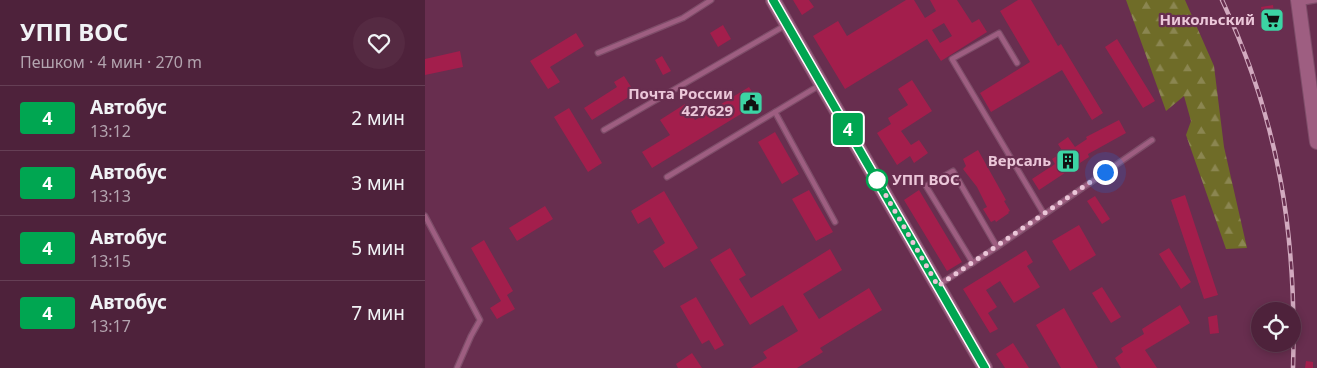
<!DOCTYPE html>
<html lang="ru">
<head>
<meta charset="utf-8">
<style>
	:root { --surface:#4e223b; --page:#552a42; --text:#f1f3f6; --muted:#b3a4af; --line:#653f55 }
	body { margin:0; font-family:"Noto Sans",sans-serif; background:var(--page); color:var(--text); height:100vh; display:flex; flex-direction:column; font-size:19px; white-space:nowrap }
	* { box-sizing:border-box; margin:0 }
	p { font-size:16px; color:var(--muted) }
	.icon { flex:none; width:28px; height:28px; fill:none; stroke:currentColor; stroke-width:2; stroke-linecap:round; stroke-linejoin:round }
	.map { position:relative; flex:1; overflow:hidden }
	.sheet { display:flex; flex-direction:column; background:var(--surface); width:425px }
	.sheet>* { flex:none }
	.badge { padding:0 10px; border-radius:4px; font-size:18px; line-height:32px }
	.fabs { position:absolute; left:826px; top:302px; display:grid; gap:10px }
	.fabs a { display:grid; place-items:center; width:50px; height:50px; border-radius:50%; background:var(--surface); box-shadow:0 2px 8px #0003,0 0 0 1px var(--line); font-size:25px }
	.you { position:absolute; width:25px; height:25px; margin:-12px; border:4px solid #fff; border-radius:50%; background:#1a73e8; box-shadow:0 0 0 8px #1a73e833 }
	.map>.badge { position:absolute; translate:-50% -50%; box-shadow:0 0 0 2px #fff }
	.round { display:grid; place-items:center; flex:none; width:52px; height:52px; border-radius:26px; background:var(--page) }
	.summary { display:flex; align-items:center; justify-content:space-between; height:85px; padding:0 20px }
	h1 { font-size:24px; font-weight:700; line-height:38px }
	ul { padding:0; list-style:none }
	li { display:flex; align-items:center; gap:15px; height:65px; padding:0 20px; border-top:1px solid var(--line) }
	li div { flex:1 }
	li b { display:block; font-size:19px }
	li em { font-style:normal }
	li .badge { min-width:55px; font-weight:700; text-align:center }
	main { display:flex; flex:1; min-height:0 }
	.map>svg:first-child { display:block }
</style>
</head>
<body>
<main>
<section class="sheet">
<div class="summary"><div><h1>УПП ВОС</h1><p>Пешком · 4 мин · 270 m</p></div><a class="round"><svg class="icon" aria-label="heart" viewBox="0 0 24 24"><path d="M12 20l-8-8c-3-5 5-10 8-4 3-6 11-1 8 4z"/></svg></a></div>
<ul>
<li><span class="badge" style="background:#00a651;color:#fff">4</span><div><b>Автобус</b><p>13:12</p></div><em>2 мин</em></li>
<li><span class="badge" style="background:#00a651;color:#fff">4</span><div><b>Автобус</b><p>13:13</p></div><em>3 мин</em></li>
<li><span class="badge" style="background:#00a651;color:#fff">4</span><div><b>Автобус</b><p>13:15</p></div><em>5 мин</em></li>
<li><span class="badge" style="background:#00a651;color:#fff">4</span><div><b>Автобус</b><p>13:17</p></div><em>7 мин</em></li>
</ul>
</section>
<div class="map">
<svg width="892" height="368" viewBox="0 0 892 368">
	<defs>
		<pattern id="forest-firs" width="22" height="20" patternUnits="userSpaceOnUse" patternTransform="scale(1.25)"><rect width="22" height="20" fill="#6f6c28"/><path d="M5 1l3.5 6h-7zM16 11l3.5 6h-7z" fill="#8b8651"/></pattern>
	</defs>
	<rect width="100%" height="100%" fill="#682e4f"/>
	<path fill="url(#forest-firs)" d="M701,0H760L789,66L799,147L822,248L801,249L761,135L766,121L759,96L741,111Z"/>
	<g fill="#a31e4c" fill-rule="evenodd">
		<path d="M368,0H384L389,7L377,15Z"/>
		<path d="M481,0H489L500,18L511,11L505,0H532L547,23L554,19L562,32L516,61L502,39L420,89L388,36L413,21L422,36ZM519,23L527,36L515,43L507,30Z"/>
		<path d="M593,0H606L633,46L636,44L678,113L667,120L637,70L566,112L555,93L605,62L575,11Z"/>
		<path d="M848,5L851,28L840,30L836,7Z"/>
		<path d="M298,25L306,39L293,47L285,33Z"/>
		<path d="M151,33L159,46L125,67L135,82L123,89L105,61Z"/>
		<path d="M692,39L730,101L718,108L680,47Z"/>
		<path d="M35,51L38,67L0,75V59Z"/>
		<path d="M237,56L246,71L238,75L230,60Z"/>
		<path d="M199,76L210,93L167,120L159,108L192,87L189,82Z"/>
		<path d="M487,80L507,111L476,131L486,145L494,140L503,153L489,163L485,156L472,165L452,133L466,124L463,118L483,105L473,89Z"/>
		<path d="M324,87L334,103L227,168L217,152L245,135L235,120L260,104L270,120Z"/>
		<path d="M144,108L177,163L163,172L129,117Z"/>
		<path d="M694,120L701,133L663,154L664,157L614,190L607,179L630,164L627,159L638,152L633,144L643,137L650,147L662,139L661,137Z"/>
		<path d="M350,132L374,174L357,184L333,142Z"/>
		<path d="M553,150L581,200L579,201L585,211L583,212L584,213L571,222L570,220L566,222L558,209L562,207L552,187L538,169L541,166L538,159Z"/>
		<path d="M384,190L408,232L391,241L367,199Z"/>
		<path d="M494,190L537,262L522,271L479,200Z"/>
		<path d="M239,191L273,248L239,268L228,251L240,243L225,217L213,224L206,211Z"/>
		<path d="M760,195L793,295L779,299L746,200Z"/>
		<path d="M670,196L685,219L677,224L662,201Z"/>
		<path d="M120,206L128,219L92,241L84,228Z"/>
		<path d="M654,225L671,255L645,271L627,241Z"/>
		<path d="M59,240L88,291L82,295L90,309L72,319L65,308L76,301L46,248Z"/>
		<path d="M305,248L321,275L314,279L326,298L405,249L417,270L378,294L394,319L444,288L457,310L395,348L398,352L372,368H326L342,358L338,352L373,331L358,305L325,325L285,260Z"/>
		<path d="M744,248L766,282L756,289L734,254Z"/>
		<path d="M601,250L608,262L602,266L615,287L589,303L575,281L561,290L572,307L563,313L573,329L565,333L538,289Z"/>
		<path d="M677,287L696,317L686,323L667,293Z"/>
		<path d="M271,297L299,345L290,350L284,340L277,344L255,306Z"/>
		<path d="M755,305L765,323L720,350L732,368H696L690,358L698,352L696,348L719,334L717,329Z"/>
		<path d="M639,308L673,368H636L611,325Z"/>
		<path d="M792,315L794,333L785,334L783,317Z"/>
		<path d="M588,343L604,368H580L571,354Z"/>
		<path d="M267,353L277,368H253L251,364Z"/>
		<path d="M881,361L888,362V368H880Z"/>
	</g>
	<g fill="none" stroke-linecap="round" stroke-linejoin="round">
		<g stroke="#7e4d69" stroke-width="7">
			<g id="service">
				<path d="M874,3L892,0"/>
				<path d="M173,53L258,18L286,0"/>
				<path d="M592,63L574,33L527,59L619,214"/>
				<path d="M350,112L410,222"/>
				<path d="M179,130L361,25"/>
				<path d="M242,177L395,85"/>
				<path d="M0,216L55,320L46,336L32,368"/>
				<path d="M548,263L501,186L528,171L572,247"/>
				<path d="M515,284L572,247L727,140"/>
			</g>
		</g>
		<g stroke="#7e4d69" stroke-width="16">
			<g id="secondary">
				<path d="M348,0L560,368"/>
				<path d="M873,0L892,142"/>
			</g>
		</g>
		<use href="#service" stroke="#9e5e81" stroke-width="4.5"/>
		<use href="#secondary" stroke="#9e5e81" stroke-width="14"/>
		<g stroke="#d2aabf" stroke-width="4.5">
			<path id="rail" d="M797,0C854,121 872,235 868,368"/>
		</g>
		<use href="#rail" stroke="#682e4f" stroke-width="2.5" stroke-dasharray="8" stroke-linecap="butt"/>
	</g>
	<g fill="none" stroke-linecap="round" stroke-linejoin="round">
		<g stroke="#fff" stroke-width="11">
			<path id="line" d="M348,0L560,368"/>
		</g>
		<use href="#line" stroke="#00a651" stroke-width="8"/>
		<path stroke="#ebc7d9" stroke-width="5" stroke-dasharray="0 9" d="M452,180L513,286L680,172"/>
	</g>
	<defs>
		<g id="supermarket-square" transform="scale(1.25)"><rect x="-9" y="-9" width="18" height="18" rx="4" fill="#3cd4a4" stroke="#682e4f"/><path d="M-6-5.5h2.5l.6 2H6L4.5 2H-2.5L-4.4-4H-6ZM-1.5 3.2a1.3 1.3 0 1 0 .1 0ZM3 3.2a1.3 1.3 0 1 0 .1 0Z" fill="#111"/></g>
		<g id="civic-square" transform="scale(1.25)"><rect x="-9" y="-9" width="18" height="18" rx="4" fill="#3cd4a4" stroke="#682e4f"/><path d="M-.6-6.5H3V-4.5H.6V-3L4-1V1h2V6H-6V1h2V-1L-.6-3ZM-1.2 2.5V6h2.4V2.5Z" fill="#111"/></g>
		<g id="building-square" transform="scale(1.25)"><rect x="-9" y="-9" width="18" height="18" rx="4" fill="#3cd4a4" stroke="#682e4f"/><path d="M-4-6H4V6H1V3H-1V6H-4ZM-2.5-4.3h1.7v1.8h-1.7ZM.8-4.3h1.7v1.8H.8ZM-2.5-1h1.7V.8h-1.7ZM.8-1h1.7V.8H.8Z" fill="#111"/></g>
	</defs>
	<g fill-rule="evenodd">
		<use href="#supermarket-square" x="847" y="20"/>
		<use href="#civic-square" x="326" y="103"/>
		<use href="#building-square" x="643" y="161"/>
	</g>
	<circle fill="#fff" stroke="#00a651" stroke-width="2.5" cx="452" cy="180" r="10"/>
	<g text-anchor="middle" stroke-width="4.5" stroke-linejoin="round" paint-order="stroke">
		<g font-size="15" font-weight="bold" fill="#ebc7d9" stroke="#682e4f" text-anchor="end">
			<text x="830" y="25">Никольский</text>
			<text x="308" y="99">Почта России<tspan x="308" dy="17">427629</tspan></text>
			<text x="626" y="166">Версаль</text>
		</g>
		<g font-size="15" font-weight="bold" fill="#ebc7d9" stroke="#682e4f" text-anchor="start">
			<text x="467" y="185">УПП ВОС</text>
		</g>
	</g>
</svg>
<div class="fabs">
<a><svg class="icon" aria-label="locate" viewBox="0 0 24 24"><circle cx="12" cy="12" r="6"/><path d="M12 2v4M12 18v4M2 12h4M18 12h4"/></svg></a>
</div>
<div class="you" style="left:680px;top:172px"></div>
<b class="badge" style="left:423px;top:129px;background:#00a651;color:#fff">4</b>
</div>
</main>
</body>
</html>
